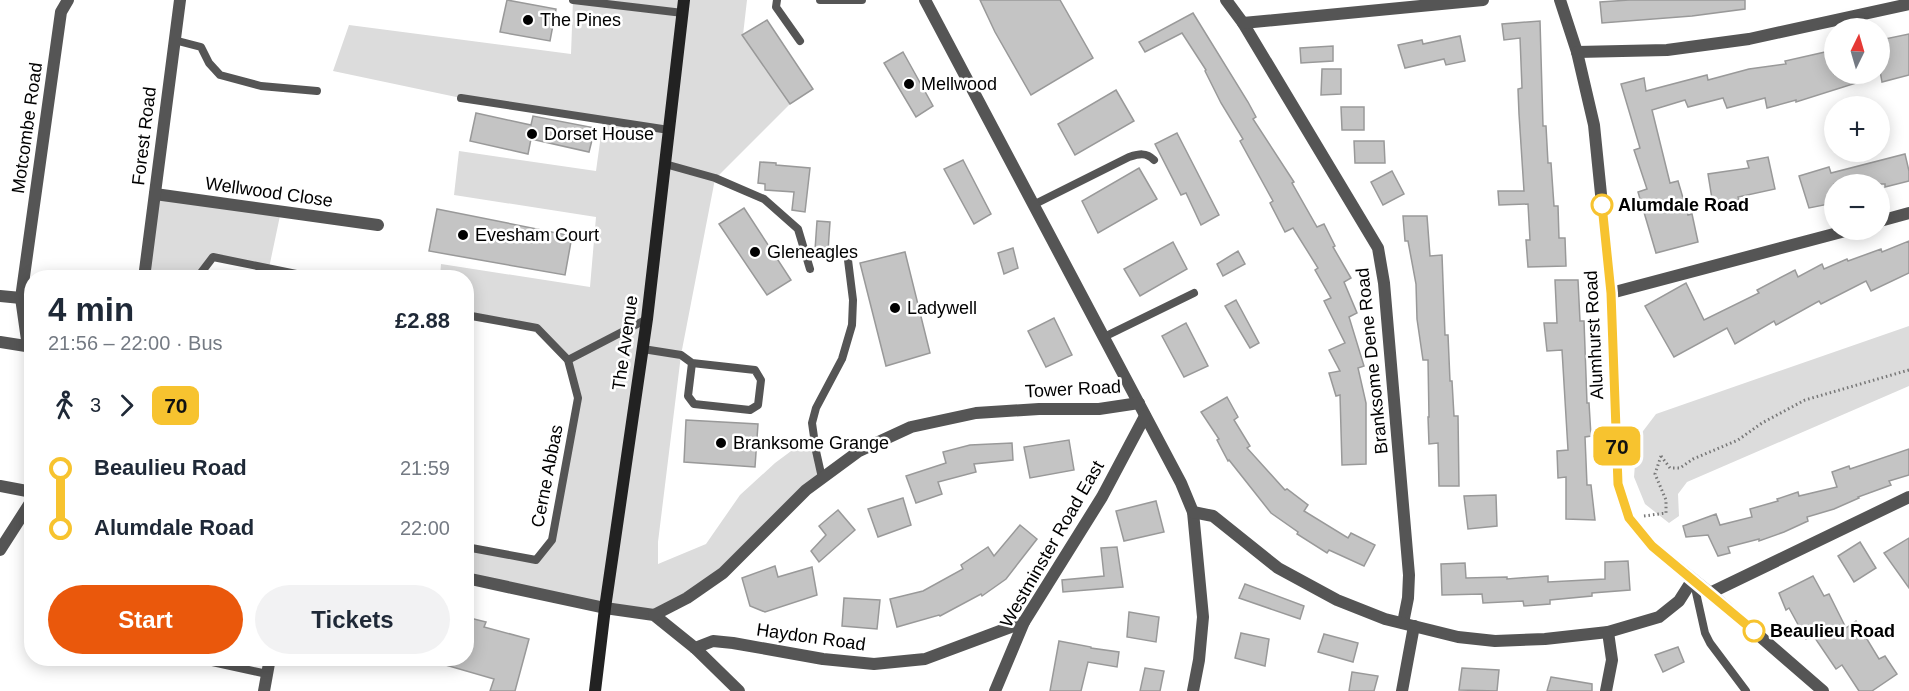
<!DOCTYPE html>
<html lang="en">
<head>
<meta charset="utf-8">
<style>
	:root { --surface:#fff; --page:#f2f2f3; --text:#1f2937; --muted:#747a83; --accent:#ea580c }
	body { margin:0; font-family:Arial,sans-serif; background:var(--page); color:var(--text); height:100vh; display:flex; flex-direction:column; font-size:22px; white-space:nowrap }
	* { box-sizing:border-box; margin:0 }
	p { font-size:20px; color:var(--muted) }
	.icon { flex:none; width:33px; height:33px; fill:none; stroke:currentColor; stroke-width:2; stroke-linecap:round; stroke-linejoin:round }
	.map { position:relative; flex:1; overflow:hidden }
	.drawer { position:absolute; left:24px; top:270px; width:450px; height:396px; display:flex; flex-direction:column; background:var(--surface); border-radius:24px; box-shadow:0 3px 15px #0003 }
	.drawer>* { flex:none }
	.badge { padding:0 12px; border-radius:9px; font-size:21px; line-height:39px }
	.needle { width:39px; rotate:5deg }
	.fabs { position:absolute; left:1824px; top:18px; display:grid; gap:12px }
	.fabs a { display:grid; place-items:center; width:66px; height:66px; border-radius:50%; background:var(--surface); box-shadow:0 3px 15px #0003; font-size:30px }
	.map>.badge { position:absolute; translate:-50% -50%; box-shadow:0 0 0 3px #fff }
	.legs { display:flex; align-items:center; gap:9px; height:66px; padding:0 24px; font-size:20px }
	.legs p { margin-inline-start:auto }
	.overview { display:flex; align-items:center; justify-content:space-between; height:102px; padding:0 24px }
	h1 { font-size:33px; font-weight:700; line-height:45px }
	.button { display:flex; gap:12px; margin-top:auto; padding:12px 24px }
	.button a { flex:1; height:69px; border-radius:36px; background:var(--accent); color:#fff; font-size:24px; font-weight:700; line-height:69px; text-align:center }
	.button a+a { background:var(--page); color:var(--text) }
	ul { padding:0 24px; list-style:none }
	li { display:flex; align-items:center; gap:21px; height:60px; font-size:22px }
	li i { display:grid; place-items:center; width:9px; height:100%; margin:0 8px; background:currentColor }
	li i::after { content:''; width:15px; height:15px; margin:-8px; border:4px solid; border-radius:50%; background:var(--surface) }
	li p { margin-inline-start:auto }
	li:first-child i { background:linear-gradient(#0000 50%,currentColor 0) }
	li:last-child i { background:linear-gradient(currentColor 50%,#0000 0) }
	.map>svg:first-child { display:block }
</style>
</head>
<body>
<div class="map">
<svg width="1909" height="691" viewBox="0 0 1909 691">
	<rect width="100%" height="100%" fill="#fff"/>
	<g fill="#dcdcdc">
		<path d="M573,0H747L743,35L790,104L715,179L681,355L658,542V564L706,544L740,495L775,463L814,434L822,478L723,573L654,615L467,578V547L536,560L552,540L578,398L568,360L538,328L467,315L466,278L440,277L441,264L590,287L596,217L454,195L459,151L596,171L603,120L461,98L333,71L349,25L571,54Z"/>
		<path d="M155,194L281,211L269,268L213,257L197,277L144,278Z"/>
		<path d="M1909,326V386L1687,482L1678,494L1679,516L1669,523L1645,504L1634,477L1637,439L1656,414Z"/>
	</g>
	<g fill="#c4c4c4" stroke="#999" stroke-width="1.5">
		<path d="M507,0L556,9L550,41L500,32Z"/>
		<path d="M980,0H1060L1093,58L1031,95L995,32Z"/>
		<path d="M1629,0H1745V9L1692,16L1602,23L1600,2Z"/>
		<path d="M1193,13L1248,102L1256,117L1253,119L1294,182L1292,183L1317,227L1324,224L1335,246L1333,247L1351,278L1344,282L1357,313L1349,317L1364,366L1358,368L1366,403V464L1342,465L1340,395L1336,396L1329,373L1340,371L1329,350L1345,343L1324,301L1331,298L1315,270L1318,268L1293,228L1285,232L1270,203L1273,201L1240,141L1243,139L1221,103L1205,71L1206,70L1182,33L1145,52L1139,42Z"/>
		<path d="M767,20L813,89L790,104L742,35Z"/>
		<path d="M1540,21L1543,126H1546L1548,163H1551L1554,206H1558L1559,238H1565L1566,266L1528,267L1526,240H1530L1528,204L1499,205L1498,191H1524L1519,114L1518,89L1522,88L1520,38L1504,40L1502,24Z"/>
		<path d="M1909,34V75L1882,82L1880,71V40Z"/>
		<path d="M1460,36L1465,61L1446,65L1444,59L1405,68L1398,45L1422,40L1423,44Z"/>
		<path d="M1333,46V61L1301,63L1300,48Z"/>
		<path d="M1834,50V74H1875V77L1796,102V100L1767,108L1765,98L1727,108L1723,98L1688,107L1685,100L1652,110L1670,183L1678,181L1688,215L1692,214L1698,242L1656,253L1638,192L1647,189L1634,150L1640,148L1621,84L1644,78L1646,91L1707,75L1708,80L1749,69L1786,64L1785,61Z"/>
		<path d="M903,52L933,106L916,117L884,63Z"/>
		<path d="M1322,69H1341V94L1321,95Z"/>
		<path d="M1116,90L1134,121L1075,155L1058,124Z"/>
		<path d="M1341,107H1364V130H1342Z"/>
		<path d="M476,113L531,125L533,116L595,128L589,152L531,139L528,154L470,141Z"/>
		<path d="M1177,133L1219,215L1201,225L1186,193L1181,195L1155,144Z"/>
		<path d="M1354,141H1384L1385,163H1355Z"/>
		<path d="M1905,154L1909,171V181L1885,187V184H1834V203L1809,208L1799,176L1829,167L1831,173Z"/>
		<path d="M1768,157L1775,189L1738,197L1739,200L1713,205L1708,174L1749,168L1747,161Z"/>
		<path d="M963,160L991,214L974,224L944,169Z"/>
		<path d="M760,162L776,163V165L810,168L805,212L792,210L794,192L765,190V184L758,183Z"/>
		<path d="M1139,168L1157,199L1098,233L1082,201Z"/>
		<path d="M1392,171L1404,194L1383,205L1371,182Z"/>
		<path d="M744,208L791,280L767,295L719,224Z"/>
		<path d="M437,209L572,236L565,275L429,251Z"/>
		<path d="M1403,216H1427L1430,256L1442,255L1445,335H1448L1450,381H1452L1454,416H1458L1459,486H1439L1438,443L1429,444L1428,417H1429L1428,360H1423L1417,319L1416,284L1408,241H1405Z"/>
		<path d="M817,221L830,222L828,251L815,250Z"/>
		<path d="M1909,241V273L1871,291L1866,281L1821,304L1819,301L1776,325L1774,321L1735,344L1727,328L1674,357L1645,306L1686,283L1704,320L1759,293L1757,290L1795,270L1798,277L1822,264L1824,269L1847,259L1848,261L1881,249L1882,252Z"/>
		<path d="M1173,242L1187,269L1140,296L1124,269Z"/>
		<path d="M1013,248L1018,268L1004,274L998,253Z"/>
		<path d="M1238,251L1245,264L1223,276L1217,264Z"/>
		<path d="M905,252L930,353L886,366L860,263Z"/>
		<path d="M1555,280H1578L1580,321H1584L1587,403H1589L1591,436L1585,437L1587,485H1591L1595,520L1566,519V477L1558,478L1557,451L1568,450L1562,350L1547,351L1544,323H1557Z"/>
		<path d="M1236,300L1259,343L1250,348L1225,306Z"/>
		<path d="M1054,318L1072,355L1046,367L1028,331Z"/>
		<path d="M1186,323L1208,366L1184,377L1162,336Z"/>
		<path d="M1227,397L1238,417L1234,420L1250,446L1247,448L1285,490L1287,489L1308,505L1304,511L1348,538L1351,533L1375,545L1364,566L1329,550L1327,553L1297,534L1298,532L1271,513L1229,460L1228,461L1217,440L1219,439L1201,412Z"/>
		<path d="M686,420L758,424L755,467L684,462Z"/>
		<path d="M1069,440L1074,470L1030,478L1024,447Z"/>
		<path d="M1012,443L1013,460L974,464L976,472L938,482L942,494L916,503L906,476L946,463L943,452L970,445Z"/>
		<path d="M1909,449V475L1889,481L1891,485L1858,497L1859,498L1834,509L1807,517L1808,521L1784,532L1759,541V539L1728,547L1730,553L1718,556L1708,535L1686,537L1683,526L1716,514L1720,525L1752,517L1750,509L1778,501L1777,499L1798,492L1799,496L1837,487L1832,472L1849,466L1850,469Z"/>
		<path d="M1496,495L1497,526L1468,529L1464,496Z"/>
		<path d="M903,498L911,525L878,537L868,509Z"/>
		<path d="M1156,501L1164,532L1124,541L1116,511Z"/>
		<path d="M838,510L855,530L819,562L811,551L826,535L819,526Z"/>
		<path d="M1020,525L1037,539L1006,579L982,596L981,594L940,616L939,615L897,627L890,599L923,591L963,569L961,565L988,547L994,556Z"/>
		<path d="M1909,538V588L1884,553Z"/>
		<path d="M1860,542L1876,568L1854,582L1838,556Z"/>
		<path d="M1117,547L1123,587L1063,592L1062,580L1104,576L1101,548Z"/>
		<path d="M1628,561L1630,590L1592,593V596L1550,600V604L1524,606L1523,601L1483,603L1482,594L1442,595L1441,564L1465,563L1466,578L1507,577V579L1548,576V582L1605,579V562Z"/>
		<path d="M775,566L778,577L812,567L817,595L765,612L750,606L742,578Z"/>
		<path d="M1813,576L1824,596L1829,594L1846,628L1856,621L1879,659L1885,656L1897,674L1872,691H1859L1842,665L1836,669L1813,635L1806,639L1789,608L1786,610L1779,593Z"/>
		<path d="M1245,584L1304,606L1300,619L1239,598Z"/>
		<path d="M844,598L880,600L877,629L842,626Z"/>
		<path d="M1129,612L1159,617L1156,642L1127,637Z"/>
		<path d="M466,617L486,622L484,627L529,639L515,691H490L494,679L435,662V658H466Z"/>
		<path d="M1241,633L1269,639L1265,666L1235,658Z"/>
		<path d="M1324,634L1358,643L1353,662L1318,652Z"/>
		<path d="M1059,641L1091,647V648L1119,652L1117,667L1088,662L1081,691H1050Z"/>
		<path d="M1678,647L1684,662L1663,672L1655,655Z"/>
		<path d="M1145,668L1164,671L1160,691H1140Z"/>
		<path d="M1462,668L1499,670L1497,691L1459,690Z"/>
		<path d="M1352,672L1378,676L1374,691H1349Z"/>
		<path d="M1551,677L1592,684V691H1547Z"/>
	</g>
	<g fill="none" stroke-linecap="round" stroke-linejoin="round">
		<g stroke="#777" stroke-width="3" stroke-dasharray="1.5 3" stroke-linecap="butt">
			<path d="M1661,456L1670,468H1680L1693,459L1738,440L1762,423L1805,400L1909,370"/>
			<path d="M1644,516L1666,513V500L1655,474L1661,456"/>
		</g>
		<g stroke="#555" stroke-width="8">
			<path d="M573,0L683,13"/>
			<path d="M777,0L776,7L800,41"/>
			<path d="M820,0H862"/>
			<path d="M174,40L201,47L209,63L220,75L261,86L317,91"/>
			<path d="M461,98L669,130"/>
			<path d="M665,164L715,178L764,199L798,229L810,269"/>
			<path d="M1033,205L1129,157C1139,154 1146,152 1154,160"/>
			<path d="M197,278L213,257L316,278"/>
			<path d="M466,315L537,328L568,360L578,398L552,540L536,560L466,547"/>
			<path d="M1104,337L1194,293"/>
			<path d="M643,349L681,355L692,363L755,370L761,380L758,405L750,410L694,404L688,396L692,363"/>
			<path d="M568,360L647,319"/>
			<path d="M822,478L816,451L812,423L816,408L842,359L852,325L853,300L848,260"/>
			<path d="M1693,579L1705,633L1710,643L1746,691"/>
			<path d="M194,658L267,674"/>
		</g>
		<g stroke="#555" stroke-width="12">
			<path d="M925,0L1181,483L1193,512L1203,617L1199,660L1193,691"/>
			<path d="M1226,0L1243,23L1378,248L1384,283L1409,575L1408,598L1403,623"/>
			<path d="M1560,0L1577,52L1594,125L1611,293L1618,484L1629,518L1652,546L1710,593L1823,691"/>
			<path d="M1243,23L1483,0"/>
			<path d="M1577,52L1667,50L1749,39L1909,4"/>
			<path d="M155,194L378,225"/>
			<path d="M1880,221L1909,213"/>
			<path d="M144,278L180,0"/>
			<path d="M1611,293L1849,230"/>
			<path d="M0,296L21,298L61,12L68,0"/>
			<path d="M21,298L28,347"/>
			<path d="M0,342L32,347"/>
			<path d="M0,486L32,492"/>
			<path d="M1193,512L1213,516L1278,568L1337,600L1385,619L1458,637L1495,641L1545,639L1608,632L1659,617L1679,601L1693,579"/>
			<path d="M0,550L32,500"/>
			<path d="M466,578L605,608L654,615L695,648L739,691"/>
			<path d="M1710,593L1909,497"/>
			<path d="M654,615L687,598L723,573L806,490L859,451L911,427L976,413L1039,409H1099L1139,403"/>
			<path d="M695,648L713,641L733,643L823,659L874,664L925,659L1024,622"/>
			<path d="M264,691L270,658"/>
			<path d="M995,691L1024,622L1102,497L1145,416"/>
			<path d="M1402,691L1414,626"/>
			<path d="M1606,691L1612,660L1608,632"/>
		</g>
		<path stroke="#222" stroke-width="12" d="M595,691L605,608L647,319L684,0"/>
	</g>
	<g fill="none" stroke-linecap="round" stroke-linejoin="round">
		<g stroke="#fff" stroke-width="14">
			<path id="line-1" d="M1602,205L1611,293L1618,484L1629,518L1652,546L1754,631"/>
		</g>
		<use href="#line-1" stroke="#f7c32f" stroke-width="9"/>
	</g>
	<g fill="#000" stroke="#fff" stroke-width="2">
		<circle cx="528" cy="20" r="6"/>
		<circle cx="909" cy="84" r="6"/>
		<circle cx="532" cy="134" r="6"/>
		<circle cx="463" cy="235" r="6"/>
		<circle cx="755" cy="252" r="6"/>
		<circle cx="895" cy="308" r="6"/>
		<circle cx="721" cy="443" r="6"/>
	</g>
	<g fill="#fff" stroke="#f7c32f" stroke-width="3">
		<circle cx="1602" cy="205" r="10"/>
		<circle cx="1754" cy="631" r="10"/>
	</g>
	<g text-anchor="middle" stroke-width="5" stroke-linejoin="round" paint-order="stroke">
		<g font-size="18" fill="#000" stroke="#fff" text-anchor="start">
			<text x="540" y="26">The Pines</text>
			<text x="921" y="90">Mellwood</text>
			<text x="544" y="140">Dorset House</text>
			<text x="475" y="241">Evesham Court</text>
			<text x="767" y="258">Gleneagles</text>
			<text x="907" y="314">Ladywell</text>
			<text x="733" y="449">Branksome Grange</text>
		</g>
		<g font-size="18" fill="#000" stroke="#fff">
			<text transform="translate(27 128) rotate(-82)" y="6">Motcombe Road</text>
			<text transform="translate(144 136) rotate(-83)" y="6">Forest Road</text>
			<text transform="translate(269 192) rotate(8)" y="6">Wellwood Close</text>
			<text transform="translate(1594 335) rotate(-93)" y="6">Alumhurst Road</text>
			<text transform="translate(625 343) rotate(-82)" y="6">The Avenue</text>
			<text transform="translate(1372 361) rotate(-96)" y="6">Branksome Dene Road</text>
			<text transform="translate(1073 389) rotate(-3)" y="6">Tower Road</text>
			<text transform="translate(547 476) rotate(-79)" y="6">Cerne Abbas</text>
			<text transform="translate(1052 544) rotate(-60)" y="6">Westminster Road East</text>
			<text transform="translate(811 637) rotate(8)" y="6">Haydon Road</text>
		</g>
		<g font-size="18" font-weight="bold" fill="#000" stroke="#fff" text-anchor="start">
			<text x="1618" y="211">Alumdale Road</text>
			<text x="1770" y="637">Beaulieu Road</text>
		</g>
	</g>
</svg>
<div class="fabs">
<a><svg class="needle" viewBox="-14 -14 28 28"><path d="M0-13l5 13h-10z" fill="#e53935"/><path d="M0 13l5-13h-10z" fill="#747a83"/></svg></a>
<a>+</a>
<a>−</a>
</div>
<b class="badge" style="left:1617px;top:446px;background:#f7c32f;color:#111">70</b>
<section class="drawer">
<div class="overview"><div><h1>4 min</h1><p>21:56 – 22:00 · Bus</p></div><b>£2.88</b></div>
<div class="legs"><svg class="icon" aria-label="walk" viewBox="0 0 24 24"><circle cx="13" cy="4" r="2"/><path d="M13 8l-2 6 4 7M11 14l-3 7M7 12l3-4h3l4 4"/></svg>3<svg class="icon" aria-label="forward" viewBox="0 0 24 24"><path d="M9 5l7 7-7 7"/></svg><b class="badge" style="background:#f7c32f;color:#111">70</b></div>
<ul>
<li><i style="color:#f7c32f"></i><b>Beaulieu Road</b><p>21:59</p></li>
<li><i style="color:#f7c32f"></i><b>Alumdale Road</b><p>22:00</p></li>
</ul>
<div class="button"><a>Start</a><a>Tickets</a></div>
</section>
</div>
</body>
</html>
